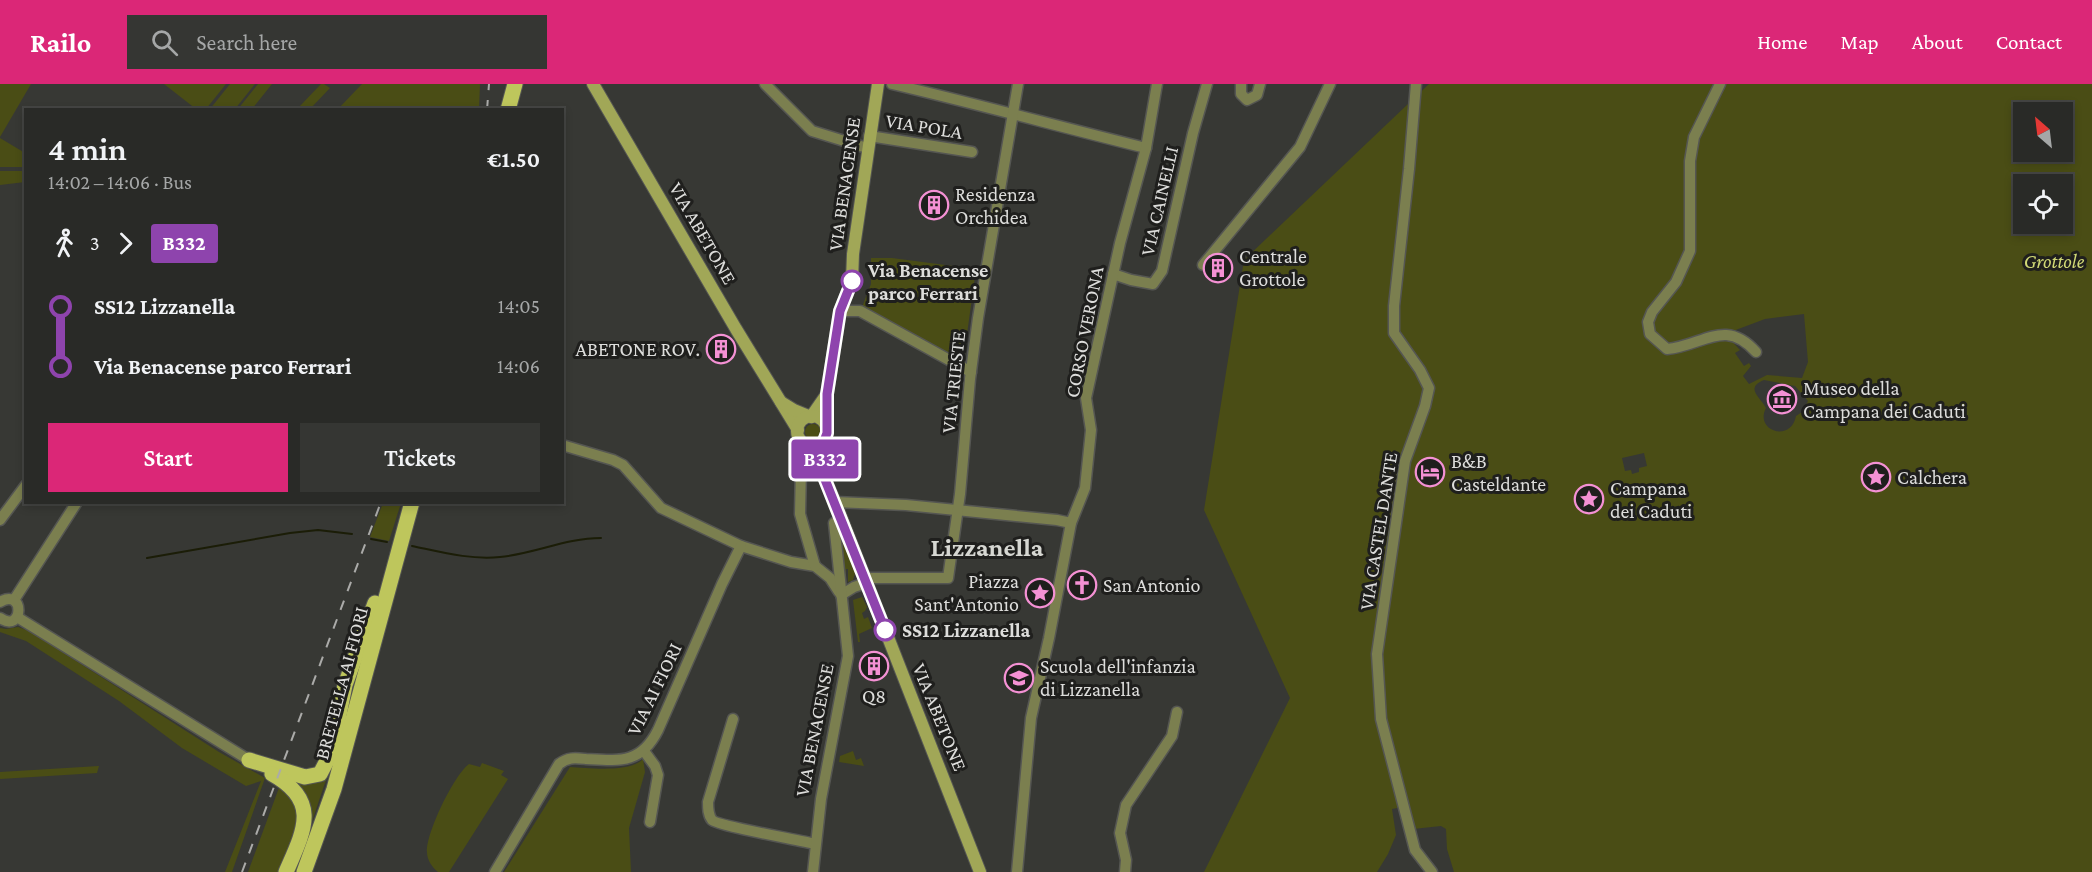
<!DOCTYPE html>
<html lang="en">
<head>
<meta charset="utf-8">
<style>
	:root { --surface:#292a27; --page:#353633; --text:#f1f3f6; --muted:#a5a7a7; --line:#454644; --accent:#db2777 }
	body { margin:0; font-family:"Crimson Pro",serif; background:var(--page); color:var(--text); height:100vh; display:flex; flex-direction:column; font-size:22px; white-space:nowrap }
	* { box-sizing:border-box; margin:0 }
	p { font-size:20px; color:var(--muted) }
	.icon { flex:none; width:33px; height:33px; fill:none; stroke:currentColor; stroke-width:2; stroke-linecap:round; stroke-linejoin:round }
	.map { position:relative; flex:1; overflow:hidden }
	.sheet { position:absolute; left:24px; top:24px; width:540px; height:396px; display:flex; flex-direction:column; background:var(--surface); border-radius:0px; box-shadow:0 3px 9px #0003,0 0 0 2px var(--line) }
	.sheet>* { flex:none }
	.badge { padding:0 12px; border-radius:4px; font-size:21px; line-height:39px }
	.needle { width:39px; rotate:332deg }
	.buttons { position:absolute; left:2013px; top:18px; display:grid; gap:12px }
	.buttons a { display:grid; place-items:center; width:60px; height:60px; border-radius:0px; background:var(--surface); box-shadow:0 3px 9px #0003,0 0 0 2px var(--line); font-size:30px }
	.map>.badge { position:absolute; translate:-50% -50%; box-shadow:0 0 0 3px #fff }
	.legs { display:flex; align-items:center; gap:9px; height:66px; padding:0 24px; font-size:20px }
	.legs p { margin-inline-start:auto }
	.headline { display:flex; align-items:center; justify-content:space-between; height:102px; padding:0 24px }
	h1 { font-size:33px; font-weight:600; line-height:45px }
	.cta { display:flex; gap:12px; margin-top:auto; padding:12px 24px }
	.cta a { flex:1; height:69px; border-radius:0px; background:var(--accent); color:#fff; font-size:24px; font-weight:600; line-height:69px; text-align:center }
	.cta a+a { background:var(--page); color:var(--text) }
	ul { padding:0 24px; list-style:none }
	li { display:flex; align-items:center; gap:21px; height:60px; font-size:22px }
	li i { display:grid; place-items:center; width:9px; height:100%; margin:0 8px; background:currentColor }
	li i::after { content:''; width:15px; height:15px; margin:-8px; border:4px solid; border-radius:50%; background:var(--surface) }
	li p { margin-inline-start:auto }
	li:first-child i { background:linear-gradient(#0000 50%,currentColor 0) }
	li:last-child i { background:linear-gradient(currentColor 50%,#0000 0) }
	header { display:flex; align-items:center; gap:36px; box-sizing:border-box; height:84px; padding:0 30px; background:var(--accent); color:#fff }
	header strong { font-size:28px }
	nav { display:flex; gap:33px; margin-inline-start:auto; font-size:21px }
	.search { width:420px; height:54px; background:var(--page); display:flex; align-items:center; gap:15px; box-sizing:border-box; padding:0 21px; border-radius:0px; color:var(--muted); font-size:22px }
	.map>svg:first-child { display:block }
</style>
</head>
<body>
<header>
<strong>Railo</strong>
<div class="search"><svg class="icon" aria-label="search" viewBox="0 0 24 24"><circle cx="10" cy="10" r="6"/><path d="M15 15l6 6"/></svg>Search here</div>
<nav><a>Home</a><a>Map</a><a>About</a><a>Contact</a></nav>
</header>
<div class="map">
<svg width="2092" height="788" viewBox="0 0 2092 788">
	<rect width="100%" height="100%" fill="#373834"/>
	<g fill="#4a4d15" fill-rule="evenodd">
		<path d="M0,0H31L0,53Z"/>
		<path d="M164,0H226L206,25H196Z"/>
		<path d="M230,0H255L235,25H210Z"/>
		<path d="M258,0H272L252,25H238Z"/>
		<path d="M321,0H324L330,4L310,25H301L299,23Z"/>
		<path d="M362,0H480L479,25H338Z"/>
		<path d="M1429,0H2092V788H1454L1447,765L1446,745L1441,742L1413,745L1417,765L1435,788H1431L1413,766L1402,723L1392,725L1396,751L1388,770L1377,788H1204L1290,614L1204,426L1244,176ZM2024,28H2062V68H2024ZM2024,100H2062V140H2024ZM1804,230L1808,278L1802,294L1767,291L1749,300L1743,292L1751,282L1749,279L1744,282L1735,269L1740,266L1725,250L1765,235ZM1764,296L1795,302L1808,317L1802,328L1796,332C1791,359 1754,347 1766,324C1761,314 1744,304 1764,296ZM1644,369L1647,382L1639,384V388L1632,390L1631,386L1625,387L1622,374Z"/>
		<path d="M0,54L25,69V83H0Z"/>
		<path d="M0,87H25V98L0,101Z"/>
		<path d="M871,174H892L976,185L963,279L862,223L871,200Z"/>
		<circle cx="813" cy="348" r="8"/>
		<path d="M383,419H401L389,457L370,453Z"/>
		<path d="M841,448L856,486L853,496L848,498V485H846L845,496L838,457Z"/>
		<path d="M862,513L867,523L865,527L862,529L864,535L868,533L872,544L859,550L860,558H858L853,516Z"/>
		<path d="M18,543L29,547L219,668L265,694L232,788H225L261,697L246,702L182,664L119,617L26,557L0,548V544L6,545Z"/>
		<path d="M853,667L856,676L861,674L864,682L839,678L840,672Z"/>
		<path d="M643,675L645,688L629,744L631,788H504L570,683C588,684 630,689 643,675Z"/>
		<path d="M482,679L504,687L501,691L508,695L449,788H438C432,783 427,776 427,768C426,749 454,691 469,680L480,683Z"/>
		<path d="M99,682L97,689L0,695V688Z"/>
		<path d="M330,684L295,788H290L302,762L291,694Z"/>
		<path d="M280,701L288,707L300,733L280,788H248Z"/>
	</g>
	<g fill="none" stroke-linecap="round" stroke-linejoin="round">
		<g stroke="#1b1d07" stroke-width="2">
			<path d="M371,455L387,458"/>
			<path d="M412,462C441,468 470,476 500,473C534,470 566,454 601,454"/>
			<path d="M147,474L290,449L318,446L352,450"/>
		</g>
		<g stroke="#555652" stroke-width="13">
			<g id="minor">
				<path d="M765,0L812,47L867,64"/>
				<path d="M892,0C977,20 1061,43 1146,64"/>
				<path d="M1241,0V10L1247,16L1257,11L1260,0"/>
				<path d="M1416,0L1409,85L1394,222V249L1420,286L1429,304L1425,322L1405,377L1377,570L1381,635L1415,766L1432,788"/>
				<path d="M1720,0L1694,53L1690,77V167L1676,198L1652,228L1648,238L1650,250L1667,265C1703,262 1725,233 1756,268"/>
				<path d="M869,52L972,68"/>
				<path d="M1203,181L1300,63L1330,0"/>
				<path d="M1113,190L1131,196L1153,200L1162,187L1193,49L1207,0"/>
				<path d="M840,227H860L971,288"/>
				<path d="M562,361L613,376L623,381L661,424L741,462L791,478L815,482L830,494L839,508"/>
				<path d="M801,384L800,430L815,482"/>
				<path d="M835,418L906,421L1057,436L1071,439"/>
				<path d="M0,436L26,401"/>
				<path d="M864,494H948L960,410L970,295L978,234L1018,0"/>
				<path d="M841,511L854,503L866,499"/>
				<path d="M14,516L77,418"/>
				<path d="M0,518C25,503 24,550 0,534"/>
				<path d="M17,533L249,676"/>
				<path d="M733,635L708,718C708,724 708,731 712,736C718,742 800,756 815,760"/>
				<path d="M644,667L655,682L658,691L650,738"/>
				<path d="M495,788L559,680C568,673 575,674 586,675C620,677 641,680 658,646L722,500L741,462"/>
				<path d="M813,788L821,715L848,572L834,439"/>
				<path d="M1017,788L1031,634L1049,554L1071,439L1085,404L1091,346L1086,314L1120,159L1146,64L1157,0"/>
				<path d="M1125,788L1126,776L1120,749L1126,721L1172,652L1177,628"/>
			</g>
		</g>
		<g stroke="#555652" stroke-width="14">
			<g id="secondary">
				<path d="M593,0L736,245L798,346"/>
				<path d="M781,318L794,326L811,333L827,310"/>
				<circle cx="812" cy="347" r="15"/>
				<path d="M826,341L827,310L840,227L852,197L853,170L878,0"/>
				<path d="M823,357L824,393"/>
				<path d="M805,360L815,381L824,393L835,418L980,788"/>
			</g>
		</g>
		<g stroke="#555652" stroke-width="17">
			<g id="primary">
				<path d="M508,26L515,0"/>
				<path d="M249,676L305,693L320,690L330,671L334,656L345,601L375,519"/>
				<path d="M272,690C321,717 304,747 286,788"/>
				<path d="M304,788L334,705L412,418"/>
			</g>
		</g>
		<use href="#minor" stroke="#7b7f4f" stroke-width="10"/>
		<use href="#secondary" stroke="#a1a757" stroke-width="12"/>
		<use href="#primary" stroke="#bec65c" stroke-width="15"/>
		<g stroke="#ababa9" stroke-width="2" stroke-dasharray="10 10" stroke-linecap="butt">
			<path d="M487,26L489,0"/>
			<path d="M242,788L381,418"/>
		</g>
	</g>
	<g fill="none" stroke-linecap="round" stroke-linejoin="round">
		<g stroke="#fff" stroke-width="14">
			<path id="line-1" d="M852,197L840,227L827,310V349L824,357V393L885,546"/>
		</g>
		<use href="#line-1" stroke="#8e44ad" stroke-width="9"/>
	</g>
	<defs>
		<g id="building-ring" transform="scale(1.5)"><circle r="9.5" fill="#1f1f1d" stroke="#f491d4" stroke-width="1.5"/><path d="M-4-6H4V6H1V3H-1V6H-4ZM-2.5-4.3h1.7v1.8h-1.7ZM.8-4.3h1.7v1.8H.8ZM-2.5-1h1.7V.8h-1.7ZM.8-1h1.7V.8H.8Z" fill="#f491d4"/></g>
		<g id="museum-ring" transform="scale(1.5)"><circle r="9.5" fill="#1f1f1d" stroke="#f491d4" stroke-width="1.5"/><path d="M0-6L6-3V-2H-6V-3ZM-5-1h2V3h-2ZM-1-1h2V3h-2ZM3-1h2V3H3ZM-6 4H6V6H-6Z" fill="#f491d4"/></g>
		<g id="hotel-ring" transform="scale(1.5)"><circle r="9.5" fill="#1f1f1d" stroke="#f491d4" stroke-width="1.5"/><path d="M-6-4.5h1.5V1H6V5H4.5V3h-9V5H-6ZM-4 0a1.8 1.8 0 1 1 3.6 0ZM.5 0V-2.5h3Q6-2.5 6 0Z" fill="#f491d4"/></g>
		<g id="sight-ring" transform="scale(1.5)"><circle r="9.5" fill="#1f1f1d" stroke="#f491d4" stroke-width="1.5"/><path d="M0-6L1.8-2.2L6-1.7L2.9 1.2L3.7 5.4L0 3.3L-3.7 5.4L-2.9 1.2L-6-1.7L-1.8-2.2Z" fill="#f491d4"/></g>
		<g id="church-ring" transform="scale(1.5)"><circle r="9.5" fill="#1f1f1d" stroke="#f491d4" stroke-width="1.5"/><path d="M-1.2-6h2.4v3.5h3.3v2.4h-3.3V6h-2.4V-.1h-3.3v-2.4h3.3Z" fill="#f491d4"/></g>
		<g id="school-ring" transform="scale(1.5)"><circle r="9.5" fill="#1f1f1d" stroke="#f491d4" stroke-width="1.5"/><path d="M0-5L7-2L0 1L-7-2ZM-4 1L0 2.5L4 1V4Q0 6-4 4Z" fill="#f491d4"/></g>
	</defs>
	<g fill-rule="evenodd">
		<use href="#building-ring" x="934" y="121"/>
		<use href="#building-ring" x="1218" y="184"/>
		<use href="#building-ring" x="721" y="265"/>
		<use href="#museum-ring" x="1782" y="315"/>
		<use href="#hotel-ring" x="1430" y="388"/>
		<use href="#sight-ring" x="1876" y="393"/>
		<use href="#sight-ring" x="1589" y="415"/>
		<use href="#church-ring" x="1082" y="501"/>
		<use href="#sight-ring" x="1040" y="509"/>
		<use href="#building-ring" x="874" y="582"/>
		<use href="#school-ring" x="1019" y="594"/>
	</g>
	<g fill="#fff" stroke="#8e44ad" stroke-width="3">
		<circle cx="852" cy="197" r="10"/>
		<circle cx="885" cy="546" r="10"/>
	</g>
	<g text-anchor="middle" stroke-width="6" stroke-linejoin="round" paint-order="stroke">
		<g font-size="20" fill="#dddddb" stroke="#1f1f1d">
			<text transform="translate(924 42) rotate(9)" y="7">VIA POLA</text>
			<text transform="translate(844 100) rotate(-82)" y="7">VIA BENACENSE</text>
			<text transform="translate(1159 117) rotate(-77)" y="7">VIA CAINELLI</text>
			<text transform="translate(703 149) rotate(60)" y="7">VIA ABETONE</text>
			<text transform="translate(1084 248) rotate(-79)" y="7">CORSO VERONA</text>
			<text transform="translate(953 298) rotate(-84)" y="7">VIA TRIESTE</text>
			<text transform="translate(1378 447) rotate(-81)" y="7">VIA CASTEL DANTE</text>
			<text transform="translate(341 599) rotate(-75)" y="7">BRETELLA AI FIORI</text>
			<text transform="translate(654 605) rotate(-64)" y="7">VIA AI FIORI</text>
			<text transform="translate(940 633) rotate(68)" y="7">VIA ABETONE</text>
			<text transform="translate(814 646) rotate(-79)" y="7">VIA BENACENSE</text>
		</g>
		<g font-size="20" fill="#dddddb" stroke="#1f1f1d" text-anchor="start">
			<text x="955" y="117">Residenza<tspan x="955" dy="23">Orchidea</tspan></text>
			<text x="1239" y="179">Centrale<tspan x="1239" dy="23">Grottole</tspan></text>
			<text x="700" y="272" text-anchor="end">ABETONE ROV.</text>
			<text x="1803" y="311">Museo della<tspan x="1803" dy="23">Campana dei Caduti</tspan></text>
			<text x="1451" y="384">B&amp;B<tspan x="1451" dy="23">Casteldante</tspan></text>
			<text x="1897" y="400">Calchera</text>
			<text x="1610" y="411">Campana<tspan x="1610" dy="23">dei Caduti</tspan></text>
			<text x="1019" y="504" text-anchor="end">Piazza<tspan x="1019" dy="23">Sant'Antonio</tspan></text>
			<text x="1103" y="508">San Antonio</text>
			<text x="1040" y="589">Scuola dell'infanzia<tspan x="1040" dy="23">di Lizzanella</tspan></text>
			<text x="874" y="619" text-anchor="middle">Q8</text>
		</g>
		<g font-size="20" font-style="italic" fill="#d0d875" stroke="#1f1f1d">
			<text x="2054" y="184">Grottole</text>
		</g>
		<g font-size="20" font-weight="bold" fill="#dddddb" stroke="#1f1f1d" text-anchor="start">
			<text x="868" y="193">Via Benacense<tspan x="868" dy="23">parco Ferrari</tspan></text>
			<text x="902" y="553">SS12 Lizzanella</text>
		</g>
		<g font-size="26" font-weight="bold" fill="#d6d7d2" stroke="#1f1f1d">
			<text x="987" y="472">Lizzanella</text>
		</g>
	</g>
</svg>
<div class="buttons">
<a><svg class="needle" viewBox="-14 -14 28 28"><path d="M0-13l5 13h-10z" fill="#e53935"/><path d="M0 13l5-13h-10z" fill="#a5a7a7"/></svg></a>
<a><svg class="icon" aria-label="locate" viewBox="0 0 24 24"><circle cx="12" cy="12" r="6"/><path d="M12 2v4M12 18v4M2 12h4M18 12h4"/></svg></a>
</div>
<b class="badge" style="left:825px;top:375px;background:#8e44ad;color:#fff">B332</b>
<section class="sheet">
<div class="headline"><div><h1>4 min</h1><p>14:02 – 14:06 · Bus</p></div><b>€1.50</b></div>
<div class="legs"><svg class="icon" aria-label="walk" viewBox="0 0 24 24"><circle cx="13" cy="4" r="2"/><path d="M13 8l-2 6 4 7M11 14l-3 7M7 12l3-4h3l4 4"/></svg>3<svg class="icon" aria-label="forward" viewBox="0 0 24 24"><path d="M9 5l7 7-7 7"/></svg><b class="badge" style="background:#8e44ad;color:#fff">B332</b></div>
<ul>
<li><i style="color:#8e44ad"></i><b>SS12 Lizzanella</b><p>14:05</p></li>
<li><i style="color:#8e44ad"></i><b>Via Benacense parco Ferrari</b><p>14:06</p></li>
</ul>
<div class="cta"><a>Start</a><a>Tickets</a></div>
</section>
</div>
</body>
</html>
